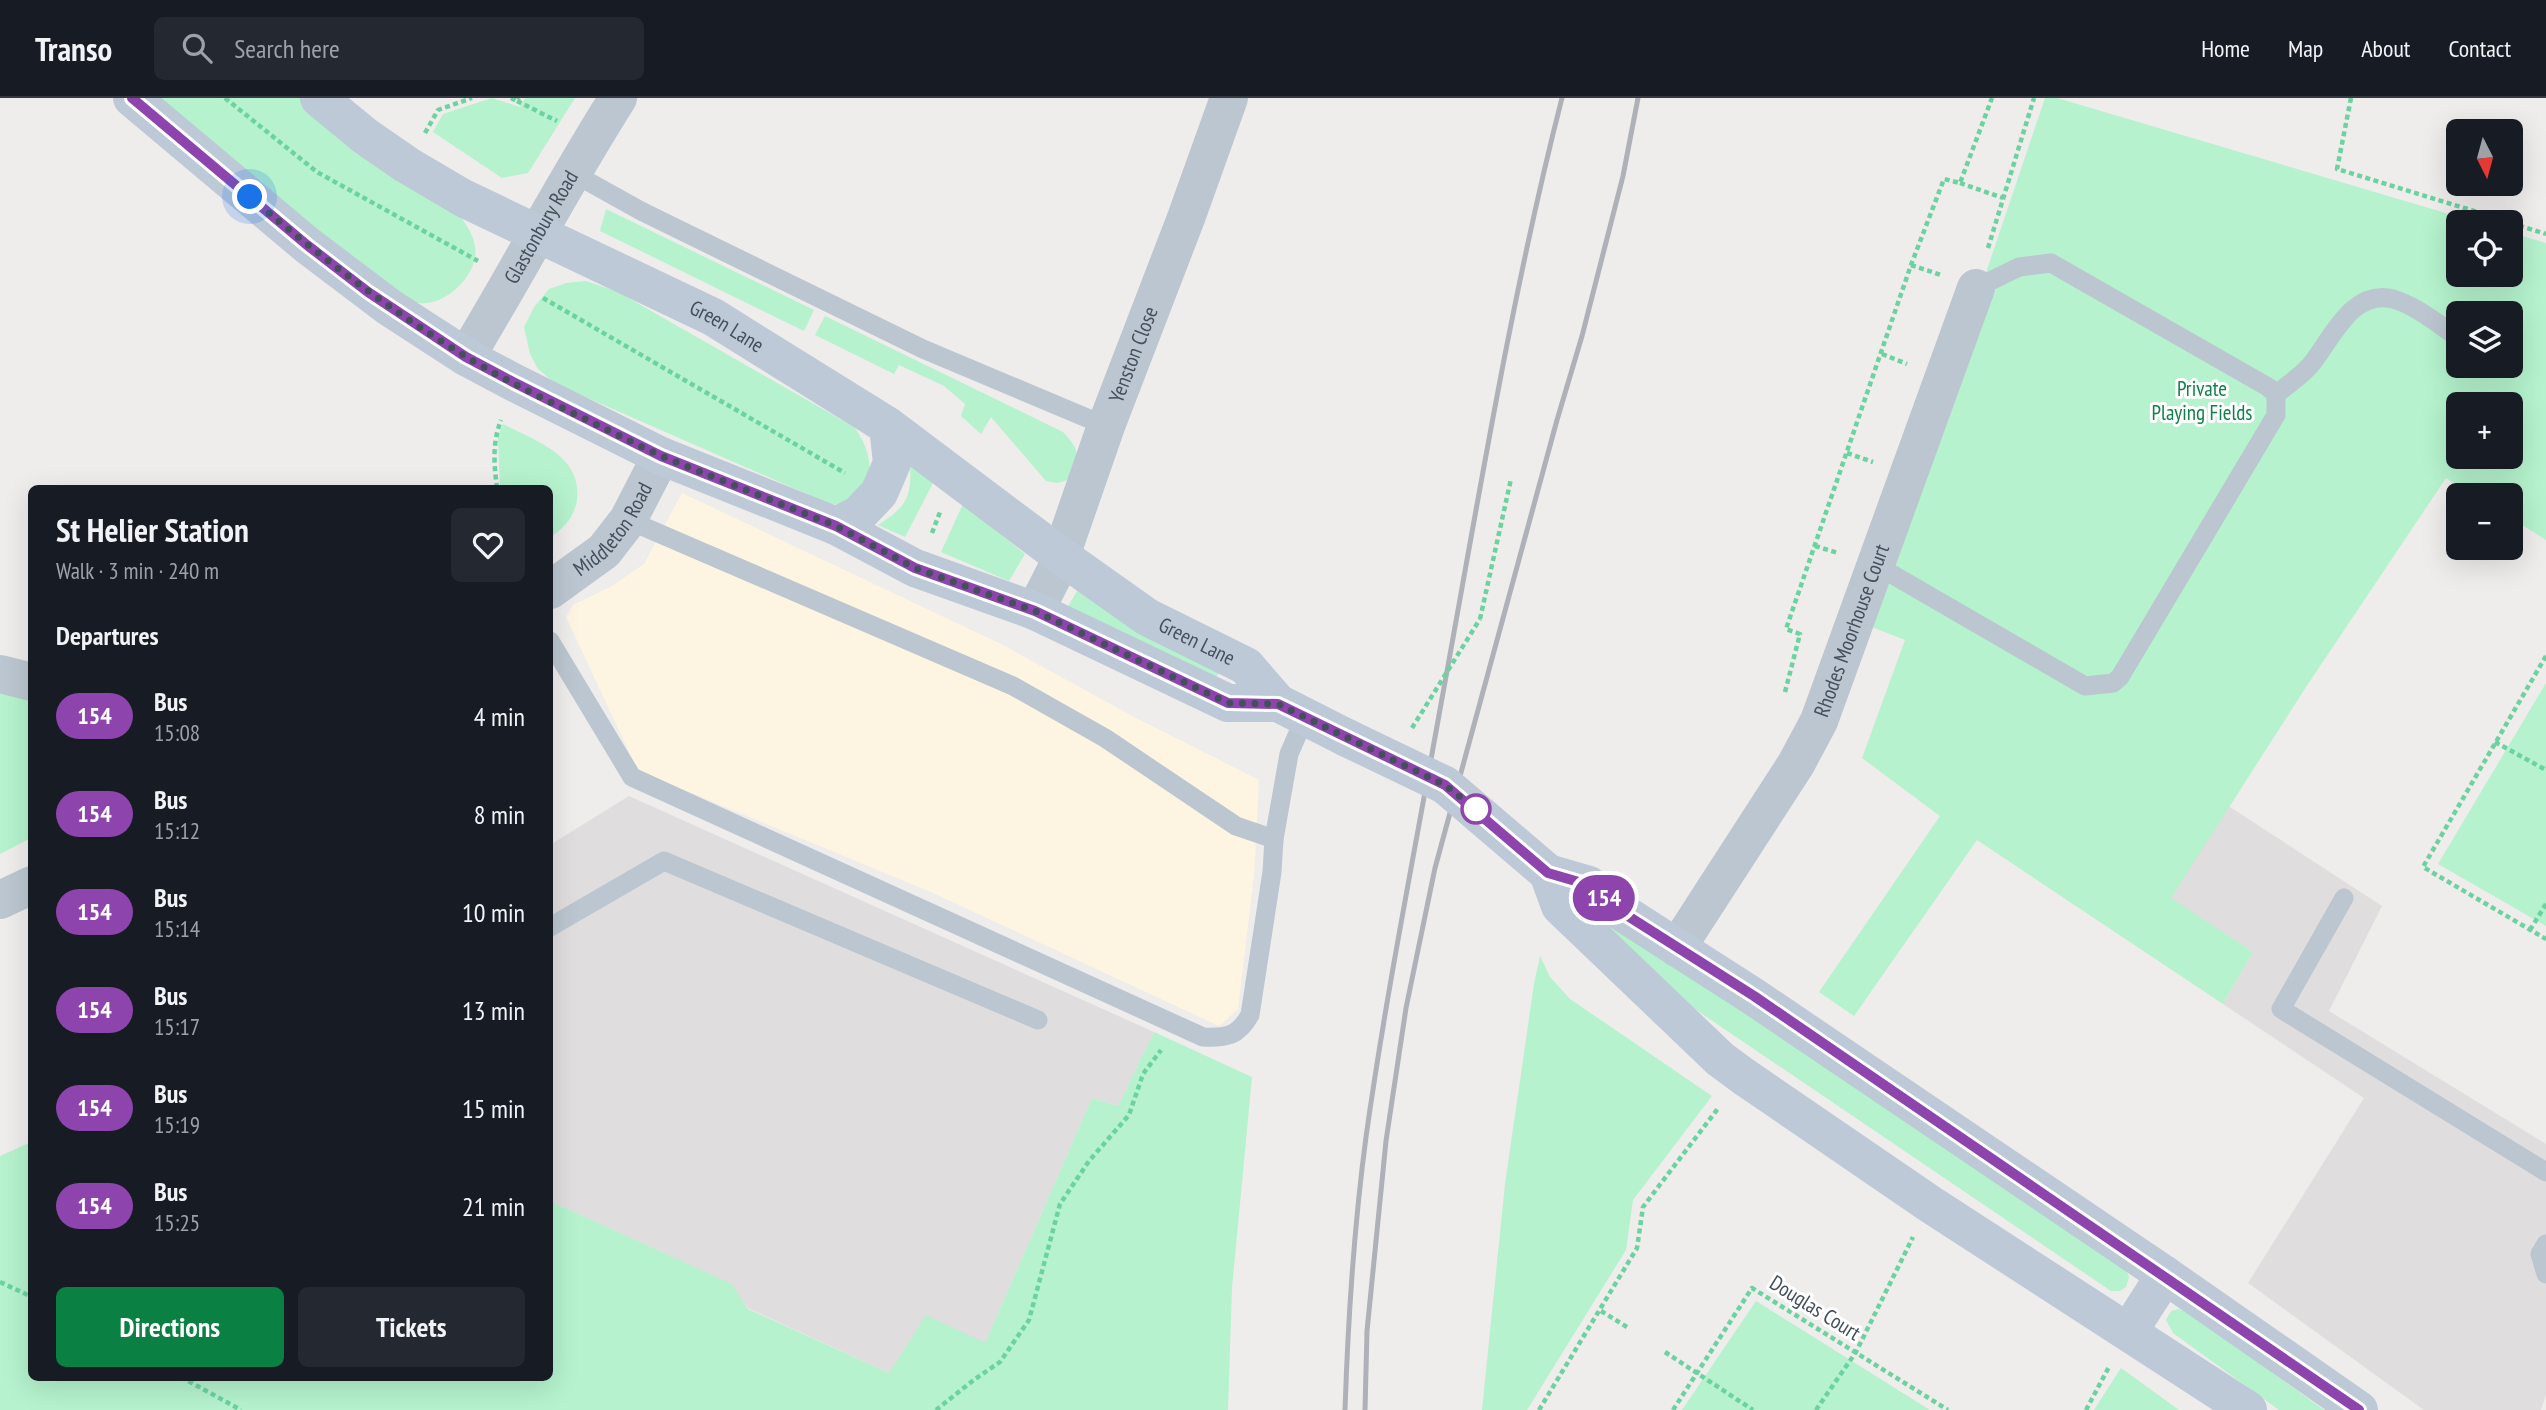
<!DOCTYPE html>
<html lang="en">
<head>
<meta charset="utf-8">
<style>
	:root { --surface:#171b24; --page:#242831; --text:#f1f3f6; --muted:#9ea1a6; --line:#363941; --accent:#0b8043 }
	body { margin:0; font-family:"PT Sans Narrow",sans-serif; background:var(--page); color:var(--text); height:100vh; display:flex; flex-direction:column; font-size:26px; white-space:nowrap }
	* { box-sizing:border-box; margin:0 }
	p { font-size:23px; color:var(--muted) }
	.icon { flex:none; width:38px; height:38px; fill:none; stroke:currentColor; stroke-width:2; stroke-linecap:round; stroke-linejoin:round }
	.map { position:relative; flex:1; overflow:hidden }
	.side { position:absolute; left:28px; top:387px; width:525px; height:896px; display:flex; flex-direction:column; background:var(--surface); border-radius:10px; box-shadow:0 7px 28px #0002 }
	.side>* { flex:none }
	.badge { padding:0 14px; border-radius:23px; font-size:24px; line-height:46px }
	.needle { width:46px; rotate:174deg }
	.tools { position:absolute; left:2446px; top:21px; display:grid; gap:14px }
	.tools a { display:grid; place-items:center; width:77px; height:77px; border-radius:10px; background:var(--surface); box-shadow:0 7px 28px #0002; font-size:35px }
	.you { position:absolute; width:35px; height:35px; margin:-18px; border:5px solid #fff; border-radius:50%; background:#1a73e8; box-shadow:0 0 0 10px #1a73e833 }
	.map>.badge { position:absolute; translate:-50% -50%; box-shadow:0 0 0 4px #fff }
	h2 { padding:0 28px; font-size:26px; line-height:63px }
	.round { display:grid; place-items:center; flex:none; width:74px; height:74px; border-radius:10px; background:var(--page) }
	.headline { display:flex; align-items:center; justify-content:space-between; height:119px; padding:0 28px }
	h1 { font-size:33px; font-weight:700; line-height:52px }
	.button { display:flex; gap:14px; margin-top:auto; padding:14px 28px }
	.button a { flex:1; height:80px; border-radius:10px; background:var(--accent); color:#fff; font-size:28px; font-weight:700; line-height:80px; text-align:center }
	.button a+a { background:var(--page); color:var(--text) }
	ul { padding:0; list-style:none }
	li { display:flex; align-items:center; gap:21px; height:98px; padding:0 28px }
	li div { flex:1 }
	li b { display:block; font-size:26px }
	li em { font-style:normal }
	li .badge { min-width:77px; font-weight:700; text-align:center }
	header { display:flex; align-items:center; gap:42px; box-sizing:border-box; height:98px; padding:0 35px; background:var(--surface); border-bottom:2px solid var(--line) }
	header strong { font-size:33px }
	nav { display:flex; gap:38px; margin-inline-start:auto; font-size:24px }
	.search { width:490px; height:63px; background:var(--page); display:flex; align-items:center; gap:18px; box-sizing:border-box; padding:0 24px; border-radius:10px; color:var(--muted); font-size:26px }
	.map>svg:first-child { display:block }
</style>
</head>
<body>
<header>
<strong>Transo</strong>
<div class="search"><svg class="icon" aria-label="search" viewBox="0 0 24 24"><circle cx="10" cy="10" r="6"/><path d="M15 15l6 6"/></svg>Search here</div>
<nav><a>Home</a><a>Map</a><a>About</a><a>Contact</a></nav>
</header>
<div class="map">
<svg width="2546" height="1312" viewBox="0 0 2546 1312">
	<rect width="100%" height="100%" fill="#efecec"/>
	<path fill="#fdf5e2" d="M682,395L1003,547L1134,619L1259,682L1254,778L1238,911L1219,928L931,794L638,673L566,519L573,507L612,488L644,466Z"/>
	<g fill="#e0ddde">
		<path d="M629,698L1154,934L1118,1008L1092,1000L985,1245L889,1275L748,1210L731,1186L550,1103V747Z"/>
		<path d="M2227,707L2382,808L2329,913L2546,1046V1296L2541,1312H2424L2248,1185L2364,1000L2223,906L2253,854L2170,800Z"/>
	</g>
	<g fill="#b5f2cd" fill-rule="evenodd">
		<path d="M153,0H300L357,53L460,118C471,133 480,148 473,167C466,186 442,208 419,205C402,202 383,183 370,174C294,120 224,59 153,0Z"/>
		<path d="M492,0L520,9L525,0H575L528,75L502,80L433,34L443,16Z"/>
		<path d="M2045,0H2057L2476,124H2459V177H2511V135L2546,145V442L2511,420V397H2474L2446,380L2306,589L2171,800L2253,854L2223,906L1977,742L1854,918L1819,894L1940,718L1862,660L1905,542L1867,527ZM2459,215H2511V268H2459ZM2459,306H2511V359H2459Z"/>
		<path d="M606,111L814,212L804,233L600,133Z"/>
		<path d="M586,183L618,194L854,329C878,360 876,400 832,407L556,286L538,271L530,256L524,229L534,209L549,191L566,185Z"/>
		<path d="M825,218L1063,334C1082,354 1079,359 1068,382L1057,385L1046,383L991,319L981,336L961,318L965,306L944,288L899,267L894,276L815,237Z"/>
		<path d="M503,326C535,343 582,357 577,401C575,418 564,431 550,439V390H500L498,339Z"/>
		<path d="M910,366L933,385L905,439L878,427C906,409 912,400 910,366Z"/>
		<path d="M963,406L1025,456L1009,483L941,454Z"/>
		<path d="M1079,490L1220,571L1216,581L1067,510Z"/>
		<path d="M2546,585V828L2438,766Z"/>
		<path d="M0,586L32,595L31,740L0,756Z"/>
		<path d="M1577,799L2126,1170L2129,1179L2126,1189L2120,1193H2111L1661,888Z"/>
		<path d="M1540,858L1550,879L1570,901L1712,998L1633,1102L1626,1152L1527,1312H1482L1505,1086L1534,886Z"/>
		<path d="M1154,934L1252,979L1232,1190L1228,1312H0V1058L31,1044L32,1279H550V1103L732,1186L748,1211L889,1275L926,1217L985,1245L1092,1000L1118,1008Z"/>
		<path d="M1756,1203L1930,1312H1682Z"/>
		<path d="M2179,1211L2191,1216L2324,1312H2279L2173,1235L2166,1222L2171,1213Z"/>
		<path d="M2121,1270L2179,1312H2094Z"/>
	</g>
	<g fill="none" stroke-linecap="round" stroke-linejoin="round">
		<g stroke="#6bd2a0" stroke-width="4.5" stroke-dasharray="5 3.5" stroke-linecap="butt">
			<path d="M225,0L317,74L478,163"/>
			<path d="M511,0L517,3L519,0"/>
			<path d="M2351,0L2337,71L2510,124"/>
			<path d="M517,3L557,23"/>
			<path d="M425,35L438,12L472,0"/>
			<path d="M1960,85L2003,100"/>
			<path d="M2511,125L2546,136"/>
			<path d="M1988,150L2034,0"/>
			<path d="M1911,167L1941,177"/>
			<path d="M543,200L845,375"/>
			<path d="M1882,256L1907,266"/>
			<path d="M1847,355L1873,364"/>
			<path d="M497,390C494,366 492,346 501,322"/>
			<path d="M932,435L940,414"/>
			<path d="M1815,448L1838,455"/>
			<path d="M1480,521L1511,381"/>
			<path d="M2546,558L2423,769L2546,841"/>
			<path d="M1785,594L1800,536L1786,531L1911,167L1944,81L1960,85L1992,0"/>
			<path d="M2495,644L2546,672"/>
			<path d="M2530,832L2546,806"/>
			<path d="M0,1184L32,1199"/>
			<path d="M1601,1213L1627,1229"/>
			<path d="M1665,1254L1753,1312"/>
			<path d="M181,1279L241,1312"/>
			<path d="M936,1312L975,1281L1000,1264L1029,1222L1060,1106L1089,1063L1129,1017L1143,976L1161,952"/>
			<path d="M1539,1312L1637,1150L1643,1109L1719,1009"/>
			<path d="M1673,1312L1752,1190L1948,1312"/>
			<path d="M1816,1312L1856,1254L1913,1139"/>
			<path d="M2086,1312L2110,1267"/>
		</g>
		<g stroke="#bbc6d0" stroke-width="19">
			<path d="M571,74L641,113L923,251L1106,328"/>
			<path d="M2276,296C2289,286 2303,277 2313,264C2333,238 2353,191 2393,201C2417,208 2439,227 2459,240"/>
			<path d="M628,422L1013,588L1105,640L1236,728L1274,741"/>
			<path d="M1876,467L2085,588L2113,585L2120,579L2276,317V296L2268,289L2051,165L2019,169L1976,190"/>
			<path d="M550,543L632,679L1203,939C1227,940 1238,938 1250,917L1272,774L1274,741L1289,656L1305,619"/>
			<path d="M2344,800L2281,911L2546,1074"/>
			<path d="M550,829L664,763L1038,922"/>
			<path d="M2546,1146L2540,1156L2546,1176"/>
		</g>
		<g stroke="#bbc6d0" stroke-width="38">
			<path id="s1" d="M466,259C518,173 564,85 618,0"/>
			<path id="s2" d="M550,492L604,453L628,422L661,358"/>
			<path id="s3" d="M1035,513L1056,472L1106,328L1186,120L1229,0"/>
			<path d="M0,576L32,584"/>
			<path d="M0,802L32,787"/>
			<path id="s4" d="M1677,850L1796,666L1819,623L1976,190"/>
		</g>
		<g stroke="#bdc9d7" stroke-width="38">
			<path d="M132,0L307,147L389,209L466,259L513,284L661,358L836,428L915,470L1035,513L1228,605H1278"/>
			<path id="s5" d="M319,0L365,38L407,67L463,100L713,219L888,328L1061,458L1147,519L1246,568L1278,605L1347,640"/>
			<path d="M836,428L858,417L879,395L892,365L888,328"/>
			<path d="M1548,775L1589,787L1620,813L1754,899L2165,1177L2359,1312"/>
			<path d="M1548,775L1560,808L1720,961L1743,978L1930,1106L2248,1312"/>
			<path d="M2129,1233L2165,1177"/>
		</g>
		<g stroke="#aeb1b7" stroke-width="5">
			<path d="M1345,1312C1348,1221 1354,1129 1366,1039C1386,897 1414,757 1439,617C1477,411 1510,203 1562,0"/>
			<path d="M1365,1312L1367,1233L1386,1043L1406,910L1435,770L1557,322L1582,238L1623,78L1638,0"/>
		</g>
		<path stroke="#6bd2a0" stroke-width="4.5" stroke-dasharray="5 3.5" stroke-linecap="butt" d="M1412,630L1480,521"/>
		<path stroke="#bdc9d7" stroke-width="38" d="M1347,640L1445,687L1548,775"/>
	</g>
	<g fill="none" stroke-linecap="round" stroke-linejoin="round">
		<g stroke="#fff" stroke-width="16">
			<path id="line" d="M132,0L307,147L368,194L466,259L513,284L661,358L836,428L915,470L1035,513L1228,605L1278,606L1445,687L1548,775L1589,787L1620,813L1754,898L2359,1312"/>
		</g>
		<use href="#line" stroke="#8e44ad" stroke-width="10"/>
		<path stroke="#434f5b" stroke-width="7" stroke-dasharray="0 12.6" d="M250,99C318,157 388,211 465,258C519,291 579,317 636,346L661,358L836,428L915,470L1035,513L1228,605L1278,606L1445,687L1481,715L1476,711"/>
	</g>
	<circle fill="#fff" stroke="#8e44ad" stroke-width="3.5" cx="1476" cy="711" r="14"/>
	<g text-anchor="middle" stroke-width="6" stroke-linejoin="round" paint-order="stroke">
		<g font-size="21" fill="#434f5b" stroke="#fff">
			<text dy="7" stroke="none"><textPath href="#s1" startOffset="150">Glastonbury Road</textPath></text>
			<text dy="7" stroke="none"><textPath href="#s5" startOffset="469">Green Lane</textPath></text>
			<text dy="7" stroke="none"><textPath href="#s3" startOffset="275">Yenston Close</textPath></text>
			<text dy="7" stroke="none"><textPath href="#s2" startOffset="89">Middleton Road</textPath></text>
			<text dy="7" stroke="none"><textPath href="#s4" startOffset="364">Rhodes Moorhouse Court</textPath></text>
			<text dy="7" stroke="none"><textPath href="#s5" startOffset="1036">Green Lane</textPath></text>
			<text transform="translate(1815 1210) rotate(32)" y="7">Douglas Court</text>
		</g>
		<g font-size="21" fill="#0f8149" stroke="#fff">
			<text x="2202" y="298">Private<tspan x="2202" dy="24">Playing Fields</tspan></text>
		</g>
	</g>
</svg>
<div class="tools">
<a><svg class="needle" viewBox="-14 -14 28 28"><path d="M0-13l5 13h-10z" fill="#e53935"/><path d="M0 13l5-13h-10z" fill="#9ea1a6"/></svg></a>
<a><svg class="icon" aria-label="locate" viewBox="0 0 24 24"><circle cx="12" cy="12" r="6"/><path d="M12 2v4M12 18v4M2 12h4M18 12h4"/></svg></a>
<a><svg class="icon" aria-label="layers" viewBox="0 0 24 24"><path d="M12 4l9 5-9 5-9-5zM3 14l9 5 9-5"/></svg></a>
<a>+</a>
<a>−</a>
</div>
<div class="you" style="left:250px;top:99px"></div>
<b class="badge" style="left:1604px;top:800px;background:#8e44ad;color:#fff">154</b>
<section class="side">
<div class="headline"><div><h1>St Helier Station</h1><p>Walk · 3 min · 240 m</p></div><a class="round"><svg class="icon" aria-label="heart" viewBox="0 0 24 24"><path d="M12 20l-8-8c-3-5 5-10 8-4 3-6 11-1 8 4z"/></svg></a></div>
<h2>Departures</h2>
<ul>
<li><span class="badge" style="background:#8e44ad;color:#fff">154</span><div><b>Bus</b><p>15:08</p></div><em>4 min</em></li>
<li><span class="badge" style="background:#8e44ad;color:#fff">154</span><div><b>Bus</b><p>15:12</p></div><em>8 min</em></li>
<li><span class="badge" style="background:#8e44ad;color:#fff">154</span><div><b>Bus</b><p>15:14</p></div><em>10 min</em></li>
<li><span class="badge" style="background:#8e44ad;color:#fff">154</span><div><b>Bus</b><p>15:17</p></div><em>13 min</em></li>
<li><span class="badge" style="background:#8e44ad;color:#fff">154</span><div><b>Bus</b><p>15:19</p></div><em>15 min</em></li>
<li><span class="badge" style="background:#8e44ad;color:#fff">154</span><div><b>Bus</b><p>15:25</p></div><em>21 min</em></li>
</ul>
<div class="button"><a>Directions</a><a>Tickets</a></div>
</section>
</div>
</body>
</html>
